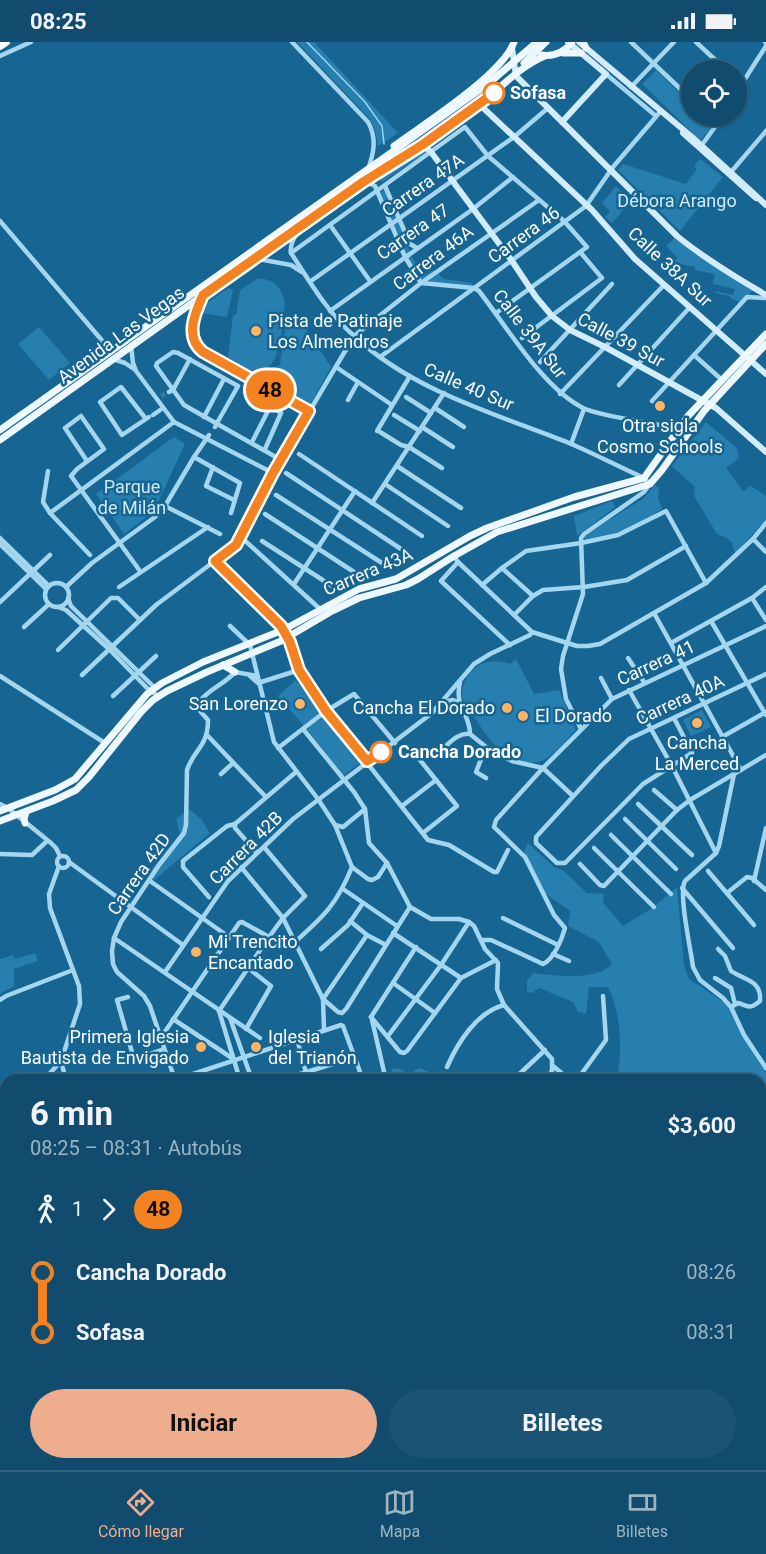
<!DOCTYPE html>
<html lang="es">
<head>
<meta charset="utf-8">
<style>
	:root { --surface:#114c6e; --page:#1a5373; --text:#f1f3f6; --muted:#9cb4c2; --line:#306381; --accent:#eead8d }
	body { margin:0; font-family:Roboto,sans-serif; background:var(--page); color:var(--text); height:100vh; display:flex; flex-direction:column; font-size:22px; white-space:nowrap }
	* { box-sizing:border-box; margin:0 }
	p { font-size:20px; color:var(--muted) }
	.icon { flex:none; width:33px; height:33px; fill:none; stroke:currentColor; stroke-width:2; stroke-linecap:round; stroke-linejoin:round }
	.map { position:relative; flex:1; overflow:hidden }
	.details { position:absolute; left:0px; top:1032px; width:766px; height:396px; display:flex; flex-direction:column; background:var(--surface); border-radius:18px 18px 0 0; box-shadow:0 2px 4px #0004,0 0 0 2px var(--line) }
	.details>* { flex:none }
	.badge { padding:0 12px; border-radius:20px; font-size:21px; line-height:39px }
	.controls { position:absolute; left:681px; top:18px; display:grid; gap:12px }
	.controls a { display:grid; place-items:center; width:66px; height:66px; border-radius:50%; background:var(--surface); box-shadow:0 2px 4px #0004,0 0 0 2px var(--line); font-size:30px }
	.map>.badge { position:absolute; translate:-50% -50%; box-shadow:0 0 0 3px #fff }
	.legs { display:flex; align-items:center; gap:9px; height:66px; padding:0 30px; font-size:20px }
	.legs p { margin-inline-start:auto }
	.overview { display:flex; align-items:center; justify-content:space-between; height:102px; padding:0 30px }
	h1 { font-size:33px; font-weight:700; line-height:45px }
	.button { display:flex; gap:12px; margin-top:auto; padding:12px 30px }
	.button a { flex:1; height:69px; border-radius:36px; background:var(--accent); color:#111; font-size:24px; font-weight:700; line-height:69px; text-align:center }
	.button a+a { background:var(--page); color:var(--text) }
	ul { padding:0 30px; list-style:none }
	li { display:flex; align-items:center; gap:21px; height:60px; font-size:22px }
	li i { display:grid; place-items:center; width:9px; height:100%; margin:0 8px; background:currentColor }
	li i::after { content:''; width:15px; height:15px; margin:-8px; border:4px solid; border-radius:50%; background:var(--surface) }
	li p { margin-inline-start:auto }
	li:first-child i { background:linear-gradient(#0000 50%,currentColor 0) }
	li:last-child i { background:linear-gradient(currentColor 50%,#0000 0) }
	.status { display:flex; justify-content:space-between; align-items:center; height:42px; padding:0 30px; background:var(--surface); direction:ltr }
	.status svg { height:16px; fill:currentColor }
	.dock { display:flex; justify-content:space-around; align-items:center; height:84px; border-top:2px solid var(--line); background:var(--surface); font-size:16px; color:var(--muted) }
	.dock a { display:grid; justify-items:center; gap:3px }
	.dock .selected { color:var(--accent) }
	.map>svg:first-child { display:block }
</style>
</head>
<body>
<div class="status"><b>08:25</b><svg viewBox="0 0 49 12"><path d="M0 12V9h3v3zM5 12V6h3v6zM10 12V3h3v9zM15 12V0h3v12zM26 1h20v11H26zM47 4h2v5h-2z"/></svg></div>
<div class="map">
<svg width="766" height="1428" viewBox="0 0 766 1428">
	<rect width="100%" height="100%" fill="#176592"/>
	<g fill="#267faf">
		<path d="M297,0H314L398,91L378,104L375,88L370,77Z"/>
		<path d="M656,28L691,62L692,74H703L714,84L700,98L642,42Z"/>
		<path d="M423,107L426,111L382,140L379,136Z"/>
		<path d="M700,117L723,135L680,189L618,128L623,122L686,142L697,127L694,124Z"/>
		<path d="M616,144L631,159L612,181L605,175L610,169L602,161Z"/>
		<path d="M386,147L412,216L424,233L434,228L444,237L473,241L470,245L421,240L405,215L378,152Z"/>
		<path d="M677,194L755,246L741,261L730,256V254L715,251L716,249L733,253L735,247L713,242L715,232L695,228V225L673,220L677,216L666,204Z"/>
		<path d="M257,237C273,235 283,247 285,262C282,280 282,335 254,329C245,327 236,320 228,315L233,273H236L240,248Z"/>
		<path d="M228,246L233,248L227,275L201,271L202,265Z"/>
		<path d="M287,273L303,283L331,325L309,365L255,335L280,323Z"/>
		<path d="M39,285L70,321L49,338L18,302Z"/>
		<path d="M706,380L737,406L739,416L726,426L743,449L751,444L766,454V477L735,512L732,501L727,496L717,492L694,454L695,445L672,424Z"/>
		<path d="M174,395L185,402L154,469L124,492L96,452Z"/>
		<path d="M655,443L659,446L658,456L662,467L627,488L585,499L584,494L644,456Z"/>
		<path d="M612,459L615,465L577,494L574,474Z"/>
		<path d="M516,617L534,652L559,648L576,688C566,698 554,714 541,719C503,731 479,681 462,656C462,652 462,645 464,641C472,621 492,615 510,622Z"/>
		<path d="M296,638L321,671L304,684L278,654Z"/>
		<path d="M702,668L711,685L691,694L683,678Z"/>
		<path d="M326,672L364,718L343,734L307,687Z"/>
		<path d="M189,767L201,777L210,791L153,839L150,829L180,792L176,777Z"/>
		<path d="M528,801L554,825L563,828L587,851L604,852L603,861L623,884L654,865L677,845L684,923L689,937L731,965L766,1026V1051L761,1054L760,1038H617C622,1007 622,974 608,945H589L586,972L578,970L573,960L539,946L532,951L527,950V938L534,931C555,934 597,939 612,922L599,900L568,884L570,869L546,852L524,810Z"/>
		<path d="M35,911L38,919L14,927V944L0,952V917L13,913L15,917Z"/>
		<path d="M398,1026L409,1032L419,1026L449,1038H390L392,1027Z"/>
		<path d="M6,1088V1122H4L6,1129V1233L0,1229V1090L3,1091Z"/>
		<path d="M760,1097H766V1290H761Z"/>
		<path d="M97,1422H284L283,1428H101Z"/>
		<path d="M364,1422H493L495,1428H368Z"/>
		<path d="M654,1422H720L722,1428H654L652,1426Z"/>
	</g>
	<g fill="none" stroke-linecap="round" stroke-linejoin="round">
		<path stroke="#98d4f3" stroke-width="1.5" d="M307,0L365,60L382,84L384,102"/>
		<path stroke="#3a7ca2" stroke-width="4.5" stroke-dasharray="4.5 2" stroke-linecap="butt" d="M161,354L169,350"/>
		<g stroke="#a5d6f0" stroke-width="4.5">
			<path d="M292,0L368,80C377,96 374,111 368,127"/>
			<path d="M631,0L692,58"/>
			<path d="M696,0L726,28"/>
			<path d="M765,0L766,1"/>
			<path d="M0,14L31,0"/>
			<path d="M606,32L656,74"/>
			<path d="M631,45L674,0"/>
			<path d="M736,51L766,4"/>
			<path d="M708,74L717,83"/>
			<path d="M701,104L723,74"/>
			<path d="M731,130L766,89"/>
			<path d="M365,139L375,144L405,215L421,241L474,246L479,249C507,285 543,346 583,366C600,374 640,379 660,383"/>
			<path d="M385,144L410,202L417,206"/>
			<path d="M0,179L111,309"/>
			<path d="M305,182C298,191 289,199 291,211C310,240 328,271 354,294C413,349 496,372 569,401C595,412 619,425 644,436L650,442L644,450L584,492L581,496L583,552L563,614L561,627L566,657L581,687"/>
			<path d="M330,183L370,239"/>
			<path d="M291,211L465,85L488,114L564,179L587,205L496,271"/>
			<path d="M253,216L291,223L302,230"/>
			<path d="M311,239L514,95L548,66"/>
			<path d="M203,254C196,271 186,290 199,307L309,369"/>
			<path d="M330,269L473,167L513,135"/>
			<path d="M522,296L602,236L581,211"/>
			<path d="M131,304L133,321L136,329L174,380L273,431"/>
			<path d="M694,313L722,338"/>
			<path d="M380,315L586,164L613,125L660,70"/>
			<path d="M113,317L125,321L134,327"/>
			<path d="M540,320L612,242"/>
			<path d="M336,325L392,363"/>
			<path d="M619,343L690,265"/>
			<path d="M247,349L281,371L265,407"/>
			<path d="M169,350L173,348L190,317"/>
			<path d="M560,352L664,243"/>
			<path d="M406,355L431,371"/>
			<path d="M348,358L358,340"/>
			<path d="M652,359L747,255L766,256"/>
			<path d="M435,366L464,385"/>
			<path d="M153,373L163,366"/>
			<path d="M394,373L420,389"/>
			<path d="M204,375L224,337"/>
			<path d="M146,377L121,345L100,360L122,393L149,375"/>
			<path d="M215,385L217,381L238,344L178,311L173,310L157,321L156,324L184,363L281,418"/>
			<path d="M422,385L453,405"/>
			<path d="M377,389L410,334"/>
			<path d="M380,390L401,403L409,405L442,426"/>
			<path d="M252,400L271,363"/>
			<path d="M571,402L584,367"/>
			<path d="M299,412L422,494"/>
			<path d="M194,415L240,441L231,471"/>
			<path d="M87,419L65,386L81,374L104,407L77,427L71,434L140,529"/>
			<path d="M397,424L461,466"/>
			<path d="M213,425L206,444L234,458"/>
			<path d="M48,429L43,460L50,471"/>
			<path d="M286,431L401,507"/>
			<path d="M385,442L448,484"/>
			<path d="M276,453L382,521"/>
			<path d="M372,461L444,351"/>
			<path d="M165,464L220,492"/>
			<path d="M265,472L354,530"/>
			<path d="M241,495L320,567"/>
			<path d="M0,496L49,544"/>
			<path d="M753,497L766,510"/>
			<path d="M262,499L332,544"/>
			<path d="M0,502L46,547"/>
			<path d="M90,513L50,471L174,380"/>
			<path d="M454,514L458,520L532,590L577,604H588L600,602L706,541L753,497L766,481"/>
			<path d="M215,519L281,584L290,600L299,628L326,669L428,798L449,803L494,830H497L508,808"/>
			<path d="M458,520L441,539L510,603"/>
			<path d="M502,526L533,554"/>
			<circle cx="57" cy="553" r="12"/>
			<path d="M294,542L355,449"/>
			<path d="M482,543L502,526L526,509L581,501L618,493L666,469L706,541"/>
			<path d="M66,545L92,521L155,475L165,464L194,415L209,393"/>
			<path d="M119,545L208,485"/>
			<path d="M68,556L71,564L154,645"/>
			<path d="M752,556L766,578"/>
			<path d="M0,560L50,513"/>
			<path d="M58,565L66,568L110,608L147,646L158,654"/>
			<path d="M654,571L741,728"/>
			<path d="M514,573L533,554L543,548L584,545L627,538L686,504"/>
			<path d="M711,579L766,673"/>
			<path d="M230,584L250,603L274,700L318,757L335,783L352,825L368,837L372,838L378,835L387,821"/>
			<path d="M24,585L49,562"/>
			<path d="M671,601L752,556L766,545"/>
			<path d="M58,608L111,556H118L140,578"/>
			<path d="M628,616L644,640"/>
			<path d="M82,633L156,563L236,503L273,431L354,294L421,241L539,158"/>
			<path d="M0,634L105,701"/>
			<path d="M250,634L258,641L299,628"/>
			<path d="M601,636L612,657"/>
			<path d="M460,640C454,666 470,671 470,692L491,709L512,719L543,726L573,754"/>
			<path d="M629,648L672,724L716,811"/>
			<path d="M113,654L156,614"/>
			<path d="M442,660L453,658L459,661"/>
			<path d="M674,676L692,711L643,742L565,821H557L536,801V795L601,724L629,697L766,632"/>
			<path d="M303,687L354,750L365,767L369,801L387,821L410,865L431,877H459L469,880L474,884L485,907L498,921L497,947L504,963L552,1017V1029L546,1038"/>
			<path d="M207,693L265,754"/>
			<path d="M722,695L766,670"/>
			<path d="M278,706L326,669L354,652L395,701"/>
			<path d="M412,708L436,738"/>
			<path d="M438,711C448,703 457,690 470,692"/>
			<path d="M221,732L233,721"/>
			<path d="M734,732L719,804L716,811L685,839C678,851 691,908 693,925L700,938L723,956L731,965L744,993L766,1026"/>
			<path d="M486,736L476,730L486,705"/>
			<path d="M654,748L677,768"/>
			<path d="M0,762L8,766L51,801L56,806L60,814"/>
			<path d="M638,762L692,813"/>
			<path d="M402,764L436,738L457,764L423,791"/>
			<path d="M625,777L676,827"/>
			<path d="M335,783L343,785L365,767"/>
			<path d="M611,793L671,852"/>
			<path d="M594,806L654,865"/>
			<path d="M257,811L235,786V782L296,730"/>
			<path d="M0,812L32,813L47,799"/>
			<circle cx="63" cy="820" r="6"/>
			<path d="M69,820L183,903"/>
			<path d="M580,822L600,843L604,844L677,768L690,758L766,713"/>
			<path d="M59,824L49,852L50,866L79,944L80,962L61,1019L66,1038"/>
			<path d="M241,825L283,876L323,957L324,988"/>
			<path d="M708,829L754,883"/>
			<path d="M150,839L229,895"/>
			<path d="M754,839L766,786"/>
			<path d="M682,846L733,906"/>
			<path d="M343,847L397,884"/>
			<path d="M727,851L747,835L752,836L766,848"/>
			<path d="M209,855L183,825V819L227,784L235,782"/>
			<path d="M503,876L558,903"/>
			<path d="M350,879L367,893L386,903"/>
			<path d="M393,891L461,936"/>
			<path d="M367,893L323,957L338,970L342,971L346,967L410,865"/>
			<path d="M114,896L260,996"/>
			<path d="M481,898H491L543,922C554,917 562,897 565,886L554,873L525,815L494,785L496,778L543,726L612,657L766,584"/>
			<path d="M295,900C324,874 337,862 352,825"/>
			<path d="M321,907L348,883L363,861"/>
			<path d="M718,907L725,914L731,929C744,938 762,938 760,959C749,968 749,964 738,961L731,965"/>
			<path d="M553,912L569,919"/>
			<path d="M165,930L228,839L293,777L432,671L474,622L490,612L530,593L532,590"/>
			<path d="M715,936L731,946L735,962"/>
			<path d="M393,941L435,971"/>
			<path d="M128,955L117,958L134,1017"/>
			<path d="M0,958L6,954L73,928"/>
			<path d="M219,969L269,895L283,876L305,854L264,805"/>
			<path d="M219,969L240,1038"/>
			<path d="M371,975L400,1010L404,1011L407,1009L461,936L496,918"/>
			<path d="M371,975L416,905"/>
			<path d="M230,976L252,1038"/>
			<path d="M173,977L235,1018"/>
			<path d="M372,978L385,1034L384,1038"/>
			<path d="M246,987L271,944L248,926"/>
			<path d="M162,994L239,881L242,880L269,895"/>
			<path d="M388,994L441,923L469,880"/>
			<path d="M297,997L308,1038"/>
			<path d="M121,1022L164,1007"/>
			<path d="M553,1024L570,1038"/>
			<path d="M447,1025C458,1000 477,970 504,963"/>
			<path d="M44,1038L60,1020"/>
			<path d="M175,1038L150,964L144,954L117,930L113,922L112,909L114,896L121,880L159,823L184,791L186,783L187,728C194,707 208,705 208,678L200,669V659C210,646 225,642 235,630L257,634"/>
			<path d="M175,1038L341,983L343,984L363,1038"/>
			<path d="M281,1038L355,1015"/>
			<path d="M513,1038L545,1008"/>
			<path d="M577,1038L606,998L603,954"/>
			<path d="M0,1086L6,1082"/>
			<path d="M760,1333L766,1334"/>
			<path d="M0,1340L6,1341"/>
			<path d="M371,1422L383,1426L394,1422"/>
			<path d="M732,1422L735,1428"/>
			<path d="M755,1422L757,1428"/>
			<path d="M75,1428L76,1422"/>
			<path d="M551,1428L556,1422"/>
			<path d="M590,1428L593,1422"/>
		</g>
		<g stroke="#d3ecfb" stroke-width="6">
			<path d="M579,0L692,95L766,163"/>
			<path d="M512,6L516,34L677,194C705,217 735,235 766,253"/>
			<path d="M479,62L592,168L635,217L766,332"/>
			<path d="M562,80L606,32L568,0"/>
			<path d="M683,91L756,156"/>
			<path d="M420,101L431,110L512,219L536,255L552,274L570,288L605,305L716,366L766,410"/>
		</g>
		<g stroke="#eef8ff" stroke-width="7">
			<path d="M583,0L586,6"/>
			<path d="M563,11H581"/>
			<path d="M541,13C554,15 564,11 572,0"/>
			<path d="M524,21L546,0"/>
			<path d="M394,104C424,82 503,32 514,0"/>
			<path d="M0,388L488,42L537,0"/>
			<path d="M0,398L363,139C402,115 441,90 478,63C500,47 520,24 545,14"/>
			<path d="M223,623L235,630"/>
			<path d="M0,769L55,748L75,737L147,652L162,641L203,620L283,588L359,547L396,537L470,494L487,486L574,455L644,436L688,374L766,292"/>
			<path d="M0,779L53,759L76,748L89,735L141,670L153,658L167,649L207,630L281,599L332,569L359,556L406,543L418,537L454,514L497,490L650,442L662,428L704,369L766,302"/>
			<path d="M25,781L24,777L26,770"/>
		</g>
		<path stroke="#fff" stroke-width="8" d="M0,4L6,0"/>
	</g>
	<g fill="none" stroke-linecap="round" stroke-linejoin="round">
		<g stroke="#fff" stroke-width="14">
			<path id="line-1" d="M381,710L367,719L326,669L299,628L290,600L281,584L215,519L236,503L273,431L309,369L203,310C184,295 195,271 203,253L363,140L422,103L494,51"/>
		</g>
		<use href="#line-1" stroke="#f58220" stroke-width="9"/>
	</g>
	<g fill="#fff" stroke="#f58220" stroke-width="3">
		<circle cx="494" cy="51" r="10"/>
		<circle cx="381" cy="710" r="10"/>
	</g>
	<g fill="#ffb464" stroke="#176592" stroke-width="2">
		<circle cx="256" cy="289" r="6"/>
		<circle cx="660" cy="364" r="6"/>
		<circle cx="300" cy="662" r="6"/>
		<circle cx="507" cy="666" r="6"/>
		<circle cx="523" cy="674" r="6"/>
		<circle cx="697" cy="681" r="6"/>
		<circle cx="196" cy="910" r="6"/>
		<circle cx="201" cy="1005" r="6"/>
		<circle cx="256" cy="1005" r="6"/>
	</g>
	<g text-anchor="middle" stroke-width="5" stroke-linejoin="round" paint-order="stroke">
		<g font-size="18" font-weight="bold" fill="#fff" stroke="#176592" text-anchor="start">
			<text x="510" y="57">Sofasa</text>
			<text x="398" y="716">Cancha Dorado</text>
		</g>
		<g font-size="18" fill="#fff" stroke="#176592">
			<text transform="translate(423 143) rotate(-35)" y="6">Carrera 47A</text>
			<text transform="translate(413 190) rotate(-35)" y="6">Carrera 47</text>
			<text transform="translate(524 193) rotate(-36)" y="6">Carrera 46</text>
			<text transform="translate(433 216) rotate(-37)" y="6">Carrera 46A</text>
			<text transform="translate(670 225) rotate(43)" y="6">Calle 38A Sur</text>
			<text transform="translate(530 292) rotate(52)" y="6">Calle 39A Sur</text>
			<text transform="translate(121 293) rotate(-36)" y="6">Avenida Las Vegas</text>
			<text transform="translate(621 298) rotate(28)" y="6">Calle 39 Sur</text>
			<text transform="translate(469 345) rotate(23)" y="6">Calle 40 Sur</text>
			<text transform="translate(368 530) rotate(-23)" y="6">Carrera 43A</text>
			<text transform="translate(656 621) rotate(-25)" y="6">Carrera 41</text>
			<text transform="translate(680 658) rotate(-25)" y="6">Carrera 40A</text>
			<text transform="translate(246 806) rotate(-45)" y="6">Carrera 42B</text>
			<text transform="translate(139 832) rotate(-55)" y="6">Carrera 42D</text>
		</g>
		<g font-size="18" fill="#ccebfb" stroke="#176592">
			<text x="677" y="165">Débora Arango</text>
			<text x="132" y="451">Parque<tspan x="132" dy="21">de Milán</tspan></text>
		</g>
		<g font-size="18" fill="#fff" stroke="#176592" text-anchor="start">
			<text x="268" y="285">Pista de Patinaje<tspan x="268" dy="21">Los Almendros</tspan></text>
			<text x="660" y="390" text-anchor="middle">Otra sigla<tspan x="660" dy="21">Cosmo Schools</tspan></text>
			<text x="288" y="668" text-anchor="end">San Lorenzo</text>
			<text x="495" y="672" text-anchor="end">Cancha El Dorado</text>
			<text x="535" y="680">El Dorado</text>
			<text x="697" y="707" text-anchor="middle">Cancha<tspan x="697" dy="21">La Merced</tspan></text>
			<text x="208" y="906">Mi Trencito<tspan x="208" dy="21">Encantado</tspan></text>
			<text x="189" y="1001" text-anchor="end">Primera Iglesia<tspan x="189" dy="21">Bautista de Envigado</tspan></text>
			<text x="268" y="1001">Iglesia<tspan x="268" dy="21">del Trianón</tspan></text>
		</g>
	</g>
</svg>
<div class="controls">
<a><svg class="icon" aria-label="locate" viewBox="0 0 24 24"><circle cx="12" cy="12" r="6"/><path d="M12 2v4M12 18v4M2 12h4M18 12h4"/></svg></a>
</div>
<b class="badge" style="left:270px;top:348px;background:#f58220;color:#111">48</b>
<section class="details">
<div class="overview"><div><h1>6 min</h1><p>08:25 – 08:31 · Autobús</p></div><b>$3,600</b></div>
<div class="legs"><svg class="icon" aria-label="walk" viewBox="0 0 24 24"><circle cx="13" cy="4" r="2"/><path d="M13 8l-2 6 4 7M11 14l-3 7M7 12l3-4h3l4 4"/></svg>1<svg class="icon" aria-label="forward" viewBox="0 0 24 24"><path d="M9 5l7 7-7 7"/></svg><b class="badge" style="background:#f58220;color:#111">48</b></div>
<ul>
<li><i style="color:#f58220"></i><b>Cancha Dorado</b><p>08:26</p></li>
<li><i style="color:#f58220"></i><b>Sofasa</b><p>08:31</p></li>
</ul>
<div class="button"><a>Iniciar</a><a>Billetes</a></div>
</section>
</div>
<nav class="dock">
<a class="selected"><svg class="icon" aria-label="directions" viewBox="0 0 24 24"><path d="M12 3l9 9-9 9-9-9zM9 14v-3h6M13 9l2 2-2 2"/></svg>Cómo llegar</a>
<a><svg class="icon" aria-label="map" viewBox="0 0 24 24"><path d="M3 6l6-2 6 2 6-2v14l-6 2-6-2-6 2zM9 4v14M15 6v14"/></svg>Mapa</a>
<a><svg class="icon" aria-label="tickets" viewBox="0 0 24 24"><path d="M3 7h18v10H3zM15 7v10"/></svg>Billetes</a>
</nav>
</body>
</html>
